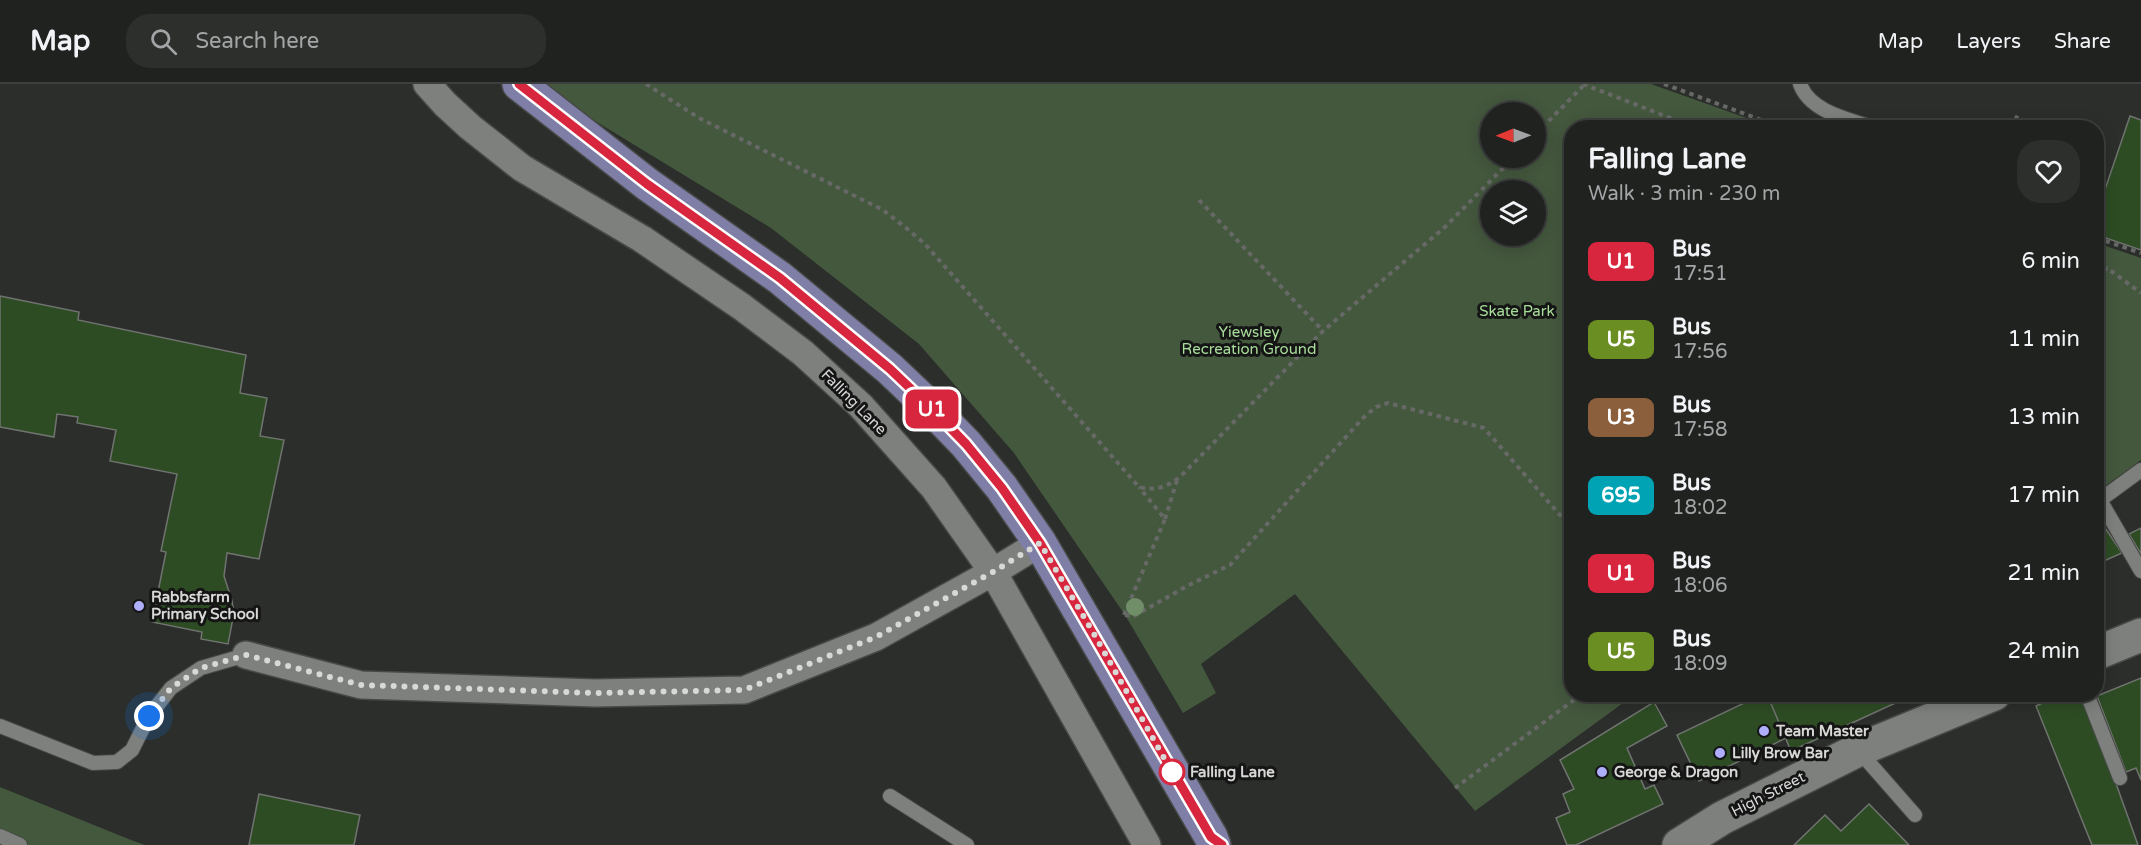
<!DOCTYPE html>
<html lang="en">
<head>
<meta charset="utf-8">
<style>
	:root { --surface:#202220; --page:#2d2f2d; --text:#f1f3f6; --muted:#a2a4a5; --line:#3d3f3e }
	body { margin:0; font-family:"Varela Round",sans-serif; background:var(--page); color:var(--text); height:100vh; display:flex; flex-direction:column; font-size:22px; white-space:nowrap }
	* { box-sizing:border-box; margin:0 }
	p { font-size:20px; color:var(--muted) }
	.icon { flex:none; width:33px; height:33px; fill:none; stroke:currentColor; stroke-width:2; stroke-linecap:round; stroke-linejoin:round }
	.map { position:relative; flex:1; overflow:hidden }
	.details { position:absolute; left:1564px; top:36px; width:540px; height:582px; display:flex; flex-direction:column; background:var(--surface); border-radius:24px; box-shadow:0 3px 15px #0003,0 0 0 2px var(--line) }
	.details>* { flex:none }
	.badge { padding:0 12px; border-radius:9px; font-size:21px; line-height:39px }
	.needle { width:39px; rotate:269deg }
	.buttons { position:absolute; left:1480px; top:18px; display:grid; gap:12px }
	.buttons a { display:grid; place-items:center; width:66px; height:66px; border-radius:50%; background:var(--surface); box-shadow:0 3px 15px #0003,0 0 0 2px var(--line); font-size:30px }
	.you { position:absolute; width:30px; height:30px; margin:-15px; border:4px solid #fff; border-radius:50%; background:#1a73e8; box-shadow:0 0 0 9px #1a73e833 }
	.map>.badge { position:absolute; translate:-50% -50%; box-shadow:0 0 0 3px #fff }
	.round { display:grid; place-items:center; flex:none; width:63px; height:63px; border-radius:24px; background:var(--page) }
	.overview { display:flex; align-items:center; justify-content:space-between; height:102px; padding:0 24px }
	h1 { font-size:28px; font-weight:700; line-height:45px }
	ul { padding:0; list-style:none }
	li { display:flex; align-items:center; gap:18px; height:78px; padding:0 24px }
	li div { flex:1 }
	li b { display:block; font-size:22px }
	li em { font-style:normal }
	li .badge { min-width:66px; font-weight:700; text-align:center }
	header { display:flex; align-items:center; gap:36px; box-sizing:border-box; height:84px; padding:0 30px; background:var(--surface); border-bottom:2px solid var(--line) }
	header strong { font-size:28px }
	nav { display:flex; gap:33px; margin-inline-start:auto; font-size:21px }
	.search { width:420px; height:54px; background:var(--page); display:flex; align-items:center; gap:15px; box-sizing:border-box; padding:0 21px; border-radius:24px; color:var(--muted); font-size:22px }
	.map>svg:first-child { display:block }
</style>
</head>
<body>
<header>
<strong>Map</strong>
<div class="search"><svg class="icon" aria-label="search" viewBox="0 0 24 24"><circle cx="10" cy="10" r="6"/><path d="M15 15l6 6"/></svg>Search here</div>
<nav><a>Map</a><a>Layers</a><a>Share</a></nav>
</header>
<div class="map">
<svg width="2141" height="761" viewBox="0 0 2141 761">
	<rect width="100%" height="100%" fill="#2b2e2a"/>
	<g fill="#44583e" fill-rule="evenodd">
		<path d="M545,0H1651L1772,43L1572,44V610L1634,611L1475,727L1295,510L1201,580L1216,609L1183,629L1125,531L1014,369L919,260L771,144L577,26ZM1491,28H1536V74H1491ZM1491,106H1536V152H1491Z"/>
		<path d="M2097,159L2141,174V376L2097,408Z"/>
		<path d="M0,703L131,756L145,761H0Z"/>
	</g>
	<g fill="#2d4c24" stroke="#70736f" stroke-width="1.5">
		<path d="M2130,32L2141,36V166L2097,151V129Z"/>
		<path d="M0,212L79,228L78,236L246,271L240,309L267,314L260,352L284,356L259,475L227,469L224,492L232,517L234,529L228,560L201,555L202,548L152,538L166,468L161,467L177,390L110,377L116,346L77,339L78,333L57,330L54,353L0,343Z"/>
		<path d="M2097,432L2122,469L2097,480Z"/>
		<path d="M2141,444V470L2129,450Z"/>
		<path d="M2141,594V696L2136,684L2126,688L2097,612Z"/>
		<path d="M1763,610H1767L1786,654L1699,697L1677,651Z"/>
		<path d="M1767,610H1915L1791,667Z"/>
		<path d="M2063,610H2084L2138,761H2092L2036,622Z"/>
		<path d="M1654,618L1667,642L1627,664L1645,705L1654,701L1663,720L1576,761H1567L1556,734L1570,728L1563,710L1574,705L1560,676Z"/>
		<path d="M259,710L360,731L354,761H249Z"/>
		<path d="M1869,720L1909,761H1794L1825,731L1841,747Z"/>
	</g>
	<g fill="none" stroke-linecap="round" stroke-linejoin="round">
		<g stroke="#474946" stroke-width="16">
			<g id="lane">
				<path d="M1800,0C1810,28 1848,35 1874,44"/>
				<path d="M2141,386L2100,416L2141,487"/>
				<path d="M2087,610L2120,694"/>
				<path d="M0,642L93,679L117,678L132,666L149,632L171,604L201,584L246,571"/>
				<path d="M1858,666L1915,731"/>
				<path d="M890,712L967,761"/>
				<path d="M0,752L20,761"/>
			</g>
		</g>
		<g stroke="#474946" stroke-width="30">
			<g id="street">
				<path d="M427,0L445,20L470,43L522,84L642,155L742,223L803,269L861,322L934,404L993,488L1147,761"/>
				<path d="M246,571L361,601L595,609L744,606L876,553L993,488L1040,459"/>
			</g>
		</g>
		<g stroke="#474946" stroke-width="36">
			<g id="secondary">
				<path d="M2097,569L2141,551"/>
				<path d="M1679,761L1722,734L1858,666L1994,610"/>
			</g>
		</g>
		<g stroke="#474946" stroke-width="36">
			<path id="primary" d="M519,0L647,100L780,194L890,285L932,325L966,360L1002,404L1040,459L1211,753L1214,761"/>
		</g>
		<g stroke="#676966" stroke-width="4" stroke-dasharray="4.5 4.5" stroke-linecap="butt">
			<path d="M646,0L699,34L883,126L905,143L925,160L1139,403C1156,407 1167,403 1180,393L1323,247L1445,143L1513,74"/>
			<path d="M1583,0L1696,44"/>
			<path d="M1664,0L1783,44"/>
			<path d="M2012,44L2018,30"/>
			<path d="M1536,50L1584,1"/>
			<path d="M1199,116L1323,247"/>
			<path d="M2097,154L2141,169"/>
			<path d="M2097,193L2107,184L2141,209"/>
			<path d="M1165,435L1177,396"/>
			<path d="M1124,531L1165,435L1139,403"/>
			<path d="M1125,531L1134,532L1189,501L1230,481L1364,333L1376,323L1388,319L1484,344L1567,439L1572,438"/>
			<path d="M1455,704L1582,610"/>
		</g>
		<use href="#lane" stroke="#7d807c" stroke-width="14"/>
		<use href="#street" stroke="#7d807c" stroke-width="27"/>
		<use href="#secondary" stroke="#7d807c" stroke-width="33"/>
		<use href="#primary" stroke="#7e7ea7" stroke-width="33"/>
	</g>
	<circle fill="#708e68" cx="1135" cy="523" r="9"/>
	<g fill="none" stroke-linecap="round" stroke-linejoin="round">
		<g stroke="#fff" stroke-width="14">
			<path id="line" d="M519,0L647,100L780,194L890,285L932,325L966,360L1002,404L1040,459L1211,753L1222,761"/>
		</g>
		<use href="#line" stroke="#d7263d" stroke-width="9"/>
		<path stroke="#d8d9d7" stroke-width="6" stroke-dasharray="0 10.8" d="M149,632L171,604L201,584L246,571L361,601L595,609L744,606L876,553L993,488L1040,459L1094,550L1172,688"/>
	</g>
	<g fill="#afaefa" stroke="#141514" stroke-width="2">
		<circle cx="139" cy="522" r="6"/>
		<circle cx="1764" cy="647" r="6"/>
		<circle cx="1720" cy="669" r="6"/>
		<circle cx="1602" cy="688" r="6"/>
	</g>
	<circle fill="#fff" stroke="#d7263d" stroke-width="3" cx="1172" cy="688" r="12"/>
	<g text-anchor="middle" stroke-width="6" stroke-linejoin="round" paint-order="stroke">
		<g font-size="15" fill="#a9dd9b" stroke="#141514">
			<text x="1517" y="232">Skate Park</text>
			<text x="1249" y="253">Yiewsley<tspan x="1249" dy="17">Recreation Ground</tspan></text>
		</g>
		<g font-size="15" fill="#d8d9d7" stroke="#141514">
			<text transform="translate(854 318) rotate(45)" y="5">Falling Lane</text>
			<text transform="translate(1768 710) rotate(-27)" y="5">High Street</text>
		</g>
		<g font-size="15" font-weight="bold" fill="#d8d9d7" stroke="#141514" text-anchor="start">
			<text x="151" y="518">Rabbsfarm<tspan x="151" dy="17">Primary School</tspan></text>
			<text x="1776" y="652">Team Master</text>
			<text x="1732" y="674">Lilly Brow Bar</text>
			<text x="1614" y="693">George &amp; Dragon</text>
		</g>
		<g font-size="15" font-weight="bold" fill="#d8d9d7" stroke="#141514" text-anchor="start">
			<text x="1190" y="693">Falling Lane</text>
		</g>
	</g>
</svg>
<div class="buttons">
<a><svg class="needle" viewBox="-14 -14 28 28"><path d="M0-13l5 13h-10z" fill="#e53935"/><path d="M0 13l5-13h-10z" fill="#a2a4a5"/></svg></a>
<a><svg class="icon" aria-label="layers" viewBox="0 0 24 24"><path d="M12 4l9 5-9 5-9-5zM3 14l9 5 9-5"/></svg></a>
</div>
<div class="you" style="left:149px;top:632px"></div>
<b class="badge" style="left:932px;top:325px;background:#d7263d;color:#fff">U1</b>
<section class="details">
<div class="overview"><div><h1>Falling Lane</h1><p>Walk · 3 min · 230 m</p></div><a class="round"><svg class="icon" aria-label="heart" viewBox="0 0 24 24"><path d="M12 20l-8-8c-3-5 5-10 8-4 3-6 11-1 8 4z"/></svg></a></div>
<ul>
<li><span class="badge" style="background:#d7263d;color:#fff">U1</span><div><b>Bus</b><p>17:51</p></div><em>6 min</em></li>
<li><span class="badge" style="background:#6b8e23;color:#fff">U5</span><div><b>Bus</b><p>17:56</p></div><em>11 min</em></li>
<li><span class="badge" style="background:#8b5e3c;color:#fff">U3</span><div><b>Bus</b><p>17:58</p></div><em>13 min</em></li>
<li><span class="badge" style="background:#00a3b4;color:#fff">695</span><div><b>Bus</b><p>18:02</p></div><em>17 min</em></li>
<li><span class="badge" style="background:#d7263d;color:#fff">U1</span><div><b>Bus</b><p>18:06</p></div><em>21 min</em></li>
<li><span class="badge" style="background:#6b8e23;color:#fff">U5</span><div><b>Bus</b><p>18:09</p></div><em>24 min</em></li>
</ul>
</section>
</div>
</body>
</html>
